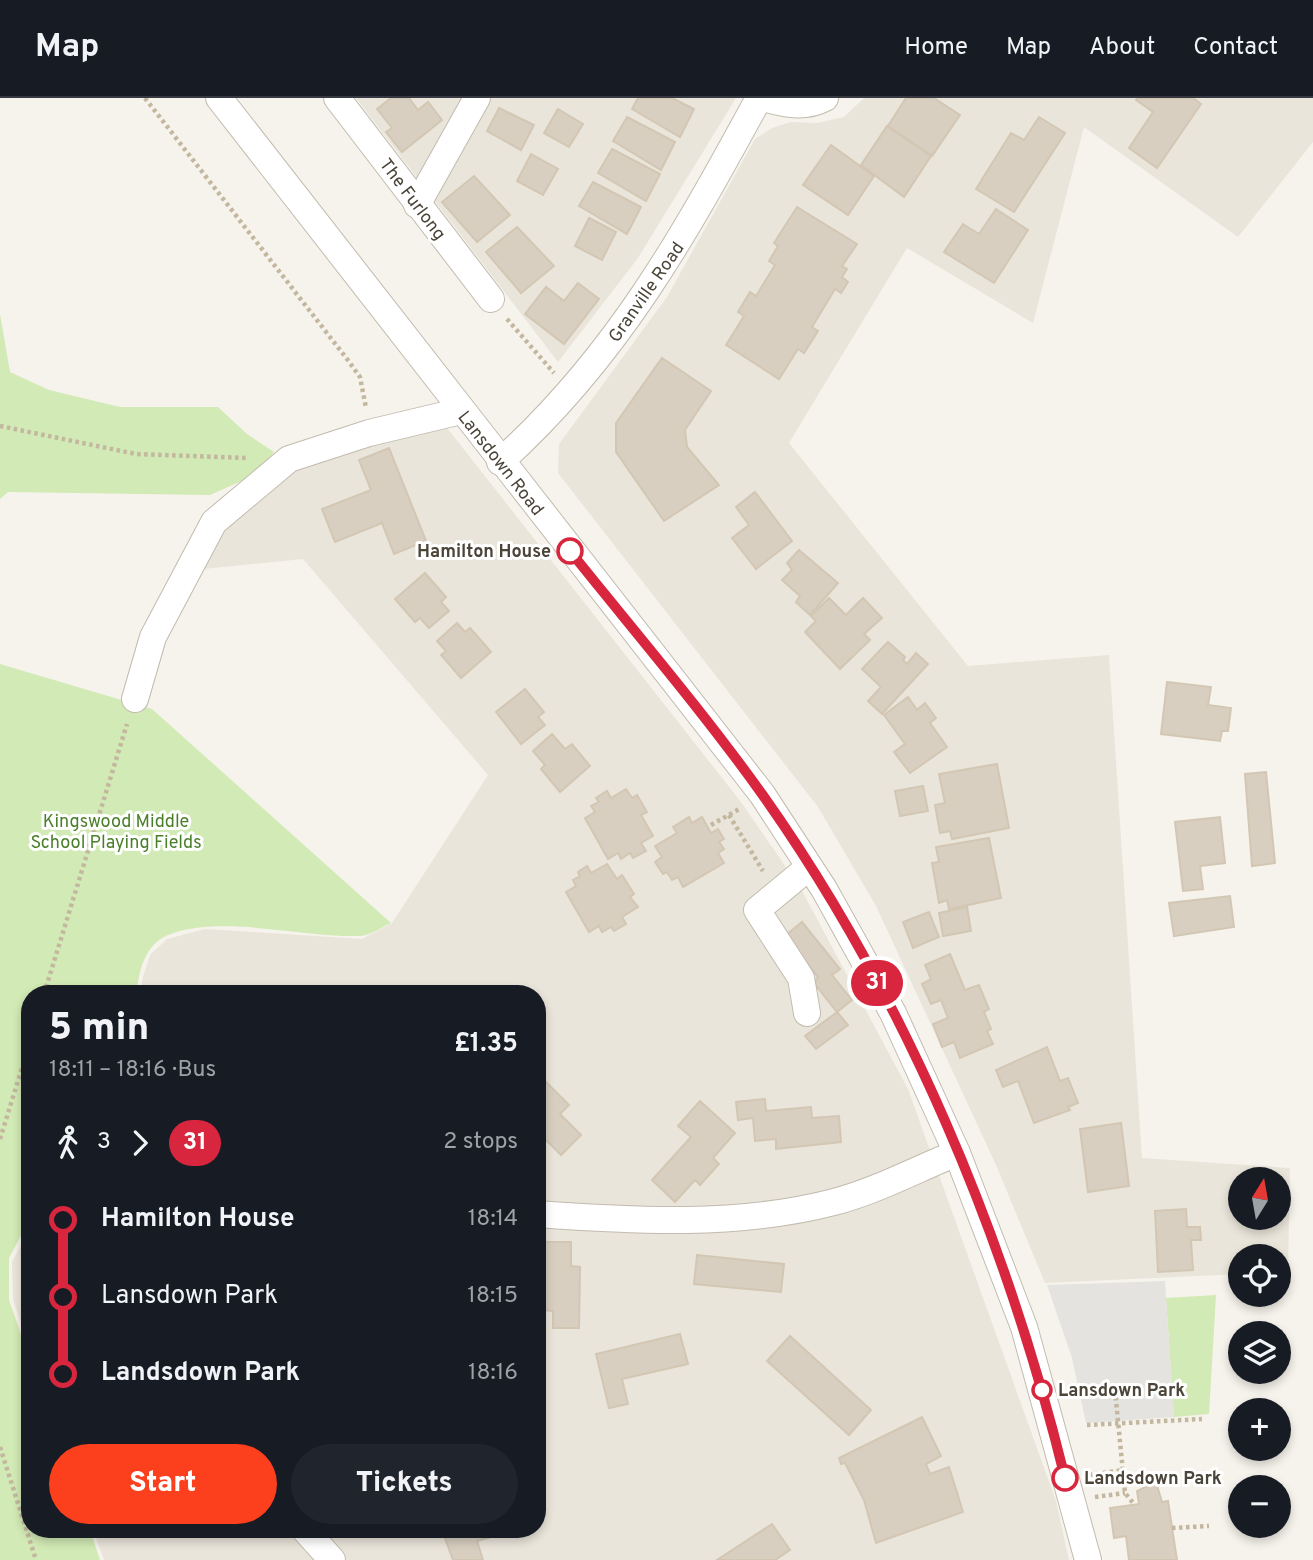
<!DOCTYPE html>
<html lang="en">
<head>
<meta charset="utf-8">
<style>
	:root { --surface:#171b24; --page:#20242c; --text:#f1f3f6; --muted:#9ea1a6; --line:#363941; --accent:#fc3f1d }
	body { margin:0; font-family:Overpass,sans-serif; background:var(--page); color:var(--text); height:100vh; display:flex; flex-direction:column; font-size:26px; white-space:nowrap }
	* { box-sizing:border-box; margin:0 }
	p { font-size:23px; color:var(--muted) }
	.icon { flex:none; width:38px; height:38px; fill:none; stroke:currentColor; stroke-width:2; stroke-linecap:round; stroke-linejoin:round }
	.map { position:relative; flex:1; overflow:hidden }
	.side { position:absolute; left:21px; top:887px; width:525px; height:553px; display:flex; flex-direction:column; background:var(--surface); border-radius:28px; box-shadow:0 4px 10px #0003 }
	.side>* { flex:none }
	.badge { padding:0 14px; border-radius:23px; font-size:24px; line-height:46px }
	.needle { width:46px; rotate:11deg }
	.buttons { position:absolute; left:1228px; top:1069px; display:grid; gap:14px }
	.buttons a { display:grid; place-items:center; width:63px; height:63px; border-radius:50%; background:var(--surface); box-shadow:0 4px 10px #0003; font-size:35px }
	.map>.badge { position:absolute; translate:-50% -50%; box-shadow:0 0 0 4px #fff }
	.legs { display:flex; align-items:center; gap:10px; height:77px; padding:0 28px; font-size:23px }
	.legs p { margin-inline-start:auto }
	.head { display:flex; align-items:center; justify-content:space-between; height:119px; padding:0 28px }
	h1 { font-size:38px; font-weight:800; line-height:52px }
	.button { display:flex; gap:14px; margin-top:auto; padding:14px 28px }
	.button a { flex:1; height:80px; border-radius:42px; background:var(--accent); color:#fff; font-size:28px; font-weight:800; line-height:80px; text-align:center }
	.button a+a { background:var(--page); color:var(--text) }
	ul { padding:0 28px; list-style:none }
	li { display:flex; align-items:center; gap:24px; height:77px; font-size:26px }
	li i { display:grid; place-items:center; width:10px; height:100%; margin:0 9px; background:currentColor }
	li i::after { content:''; width:18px; height:18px; margin:-9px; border:5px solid; border-radius:50%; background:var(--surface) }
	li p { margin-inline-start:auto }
	li:first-child i { background:linear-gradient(#0000 50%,currentColor 0) }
	li:last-child i { background:linear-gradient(currentColor 50%,#0000 0) }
	header { display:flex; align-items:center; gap:42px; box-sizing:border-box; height:98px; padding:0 35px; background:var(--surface); border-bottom:2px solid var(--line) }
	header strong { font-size:33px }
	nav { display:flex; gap:38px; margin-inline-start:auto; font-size:24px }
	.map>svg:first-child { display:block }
</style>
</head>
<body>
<header>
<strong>Map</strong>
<nav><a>Home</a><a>Map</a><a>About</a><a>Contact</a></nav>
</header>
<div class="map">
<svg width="1313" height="1462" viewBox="0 0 1313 1462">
	<rect width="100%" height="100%" fill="#f6f3ec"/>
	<g fill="#eae5da" fill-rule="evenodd">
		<path d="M356,0H736L638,160L558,264Z"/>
		<path d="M864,0H1313V44L1238,139L1084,29L1033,225L907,150L789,345L968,568L1109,557L1142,1060L1290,1070L1288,1173L1279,1174V1158H1241V1176L1045,1185L996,1067L876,808L818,709L558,375L559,346L667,199L755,41L772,30L791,24L817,25L844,19ZM1241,1082H1279V1120H1241Z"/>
		<path d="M444,326L741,704L801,791L908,991L1056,1403L1069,1462H104L93,1432H537V896H142V882L150,857L167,841L205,831L362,841L392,825L488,677L303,461L203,471L220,439L246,408L300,369Z"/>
		<path d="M30,1130V1251L13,1202L12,1164Z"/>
	</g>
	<g fill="#d2eab5">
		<path d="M0,216L10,274L49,292L120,309H218L247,336L274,354L255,377L210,397L8,394L0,401Z"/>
		<path d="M0,566L152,611L391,825C382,829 371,837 361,838C303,840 221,816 168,837C145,846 138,874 137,896H30V1121L9,1160V1202L30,1262V1432H90L100,1462H0Z"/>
		<path d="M1216,1197L1209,1316L1174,1319L1166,1200Z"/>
	</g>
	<path fill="#e5e3e0" d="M1165,1183L1174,1319L1086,1325L1072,1260L1047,1187Z"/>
	<g fill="#d8cfc1" stroke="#d3c7b4" stroke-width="2">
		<path d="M391,0H409L418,12L428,4L442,22L402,54L386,34L392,30L377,11Z"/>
		<path d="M638,0H672L694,11L680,39L632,11Z"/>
		<path d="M906,0H934L960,17L932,58L888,28Z"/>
		<path d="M1137,0H1193L1201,6L1157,70L1129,50L1153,14L1136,2Z"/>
		<path d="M499,10L534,27L521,52L487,33Z"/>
		<path d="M558,11L583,26L569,49L544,35Z"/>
		<path d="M627,19L675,44L661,72L613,43Z"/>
		<path d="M1039,19L1065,35L1014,114L976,91L1011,35L1024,42Z"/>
		<path d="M887,28L931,58L904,99L861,67Z"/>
		<path d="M831,47L874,78L848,117L803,87Z"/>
		<path d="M612,51L660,76L646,103L598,75Z"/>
		<path d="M531,56L558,71L543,97L517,83Z"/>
		<path d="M474,78L510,117L477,144L442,104Z"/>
		<path d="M593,84L641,109L627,136L579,108Z"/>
		<path d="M797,109L857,146L842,168L847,171L842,179L848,184L841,195L835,191L812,229L818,233L804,255L798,251L779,281L726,247L744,218L738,214L750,194L756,198L775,167L769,163L778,148L774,145Z"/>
		<path d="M996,111L1028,132L994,185L944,154L963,126L979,136Z"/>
		<path d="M589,120L616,134L602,162L575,148Z"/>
		<path d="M517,129L554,168L521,195L486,154Z"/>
		<path d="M578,185L599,201L564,246L525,216L546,189L564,203Z"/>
		<path d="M662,260L711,293L685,332L687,349L719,387L664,423L616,354V325Z"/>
		<path d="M389,350L426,443L394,456L382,425L335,444L322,411L371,392L359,362Z"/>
		<path d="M755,394L792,443L756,471L732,440L749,427L736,409Z"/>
		<path d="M799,452L838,485L810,517L796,504L800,498L782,482L792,472L787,465Z"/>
		<path d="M425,475L446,499L441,504L449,513L429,530L420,520L415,524L395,501Z"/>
		<path d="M829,500L846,517L863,500L882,520L864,536L870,542L840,571L805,534L816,523L811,518Z"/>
		<path d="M457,525L465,534L470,530L491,554L461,580L441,557L446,553L437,543Z"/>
		<path d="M888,544L905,559L903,562L907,566L916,555L928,566L882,616L868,603L881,589L862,571Z"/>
		<path d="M1167,584L1211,589L1208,607L1231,610L1228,633H1222L1220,643L1161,636Z"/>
		<path d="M525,591L544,614L538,619L545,627L521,646L496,614Z"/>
		<path d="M908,599L917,612L925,605L936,620L930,625L947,649L910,675L894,654L905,646L884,617Z"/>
		<path d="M552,636L565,651L572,646L590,668L560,694L541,671L545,667L533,653Z"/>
		<path d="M997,666L1009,730L952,741L950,733L940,735L935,707L945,705L939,676Z"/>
		<path d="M1266,674L1275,765L1252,768L1245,676Z"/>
		<path d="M923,688L928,713L900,718L895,693Z"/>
		<path d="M626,691L632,700L637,697L647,714L641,717L653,738L641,745L646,753L633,760L630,755L621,761L618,755L608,761L585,720L595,714L591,708L599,704L596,700L607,693L611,700Z"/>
		<path d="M689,719L692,725L702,719L711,735L718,731L724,741L719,744L724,751L718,755L724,765L683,789L678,779L672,782L667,774L663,776L655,764L662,759L655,748L677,735L673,729Z"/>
		<path d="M1220,719L1225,765L1200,768L1203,791L1183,793L1175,724Z"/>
		<path d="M989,740L1001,800L949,811L947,802L939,805L932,765L939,764L936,749Z"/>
		<path d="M607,766L617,781L622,777L634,796L630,799L638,809L622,819L626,826L614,833L611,829L602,834L599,828L589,834L566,794L576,788L573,782L580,778L578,774L587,768L591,775Z"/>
		<path d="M1230,798L1234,829L1174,838L1169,805Z"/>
		<path d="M967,809L971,833L943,838L939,815Z"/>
		<path d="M929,814L939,839L913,850L903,824Z"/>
		<path d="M802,824L840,871L832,877L852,902L837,914L814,885L818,879L785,838Z"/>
		<path d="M950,856L965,892L979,887L989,911L984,914L991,931L987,933L993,946L960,960L954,944L942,949L933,926L948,920L941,902L931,906L922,886L931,881L925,867Z"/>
		<path d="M837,914L848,927L816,951L805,938Z"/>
		<path d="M1047,949L1060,983L1068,980L1078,1005L1068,1009L1070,1012L1034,1025L1018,983L1003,989L996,972Z"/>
		<path d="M537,975L569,1007L560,1016L581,1037L561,1057L537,1033Z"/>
		<path d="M765,1001L766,1013L811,1009L812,1020L839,1018L841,1044L776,1051V1041L755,1043L753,1020L738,1022L736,1004Z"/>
		<path d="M700,1003L735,1035L713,1060L719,1066L700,1087L695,1082L675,1104L652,1082L691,1039L678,1028Z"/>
		<path d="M1121,1025L1129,1088L1088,1094L1080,1031Z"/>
		<path d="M1186,1111L1187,1129H1200L1201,1142H1191L1193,1172L1158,1174L1155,1113Z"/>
		<path d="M542,1144H571V1168L580,1169L579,1230H553V1213L543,1212V1181H537V1152L542,1153Z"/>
		<path d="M697,1157L784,1166L781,1194L694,1186Z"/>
		<path d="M680,1236L688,1266L622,1281L628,1306L609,1310L596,1256Z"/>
		<path d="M790,1238L871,1312L849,1337L767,1263Z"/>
		<path d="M922,1319L941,1358L926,1366L930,1376L949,1369L963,1414L876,1445L864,1402L845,1365L841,1366L839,1360Z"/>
		<path d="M1156,1384L1162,1404L1168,1403L1177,1462H1129L1126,1438L1114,1440L1110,1410L1139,1406L1137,1393Z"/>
		<path d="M772,1426L790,1452L775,1462H717Z"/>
		<path d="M442,1432H488L491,1439L477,1443L483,1462H453Z"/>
	</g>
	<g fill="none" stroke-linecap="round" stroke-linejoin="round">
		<g stroke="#c2bbae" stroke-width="28">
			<g id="minor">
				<path d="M219,0L762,696L824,791L893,915L957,1055L1024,1229L1088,1462"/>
				<path d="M337,0L491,201"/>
				<path d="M763,0C785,6 804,11 825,0"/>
				<path d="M417,107L477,0"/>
				<path d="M500,364C617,259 685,136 759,0"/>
				<path d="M135,601L153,539L214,424L289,361L369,335L461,313"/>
				<path d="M807,915L801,880L757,812L809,769"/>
				<path d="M537,1116C635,1123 738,1129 834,1104C876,1093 917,1071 957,1055"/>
				<path d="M305,1432L332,1462"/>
			</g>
		</g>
		<g stroke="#c4b79f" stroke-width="4.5" stroke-dasharray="3.5 3.5" stroke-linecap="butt">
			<path d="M145,0L347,261L360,279L366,310"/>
			<path d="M507,221L554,275"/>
			<path d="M0,328L136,356L248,360"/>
			<path d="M729,717L763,773"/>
			<path d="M711,727L741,710"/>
			<path d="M44,896L127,626"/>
			<path d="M0,1041L30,944"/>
			<path d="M1115,1292L1125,1395L1134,1406"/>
			<path d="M1087,1327L1202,1321"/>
			<path d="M0,1349L36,1462"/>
			<path d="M1089,1377L1123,1372"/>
			<path d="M1095,1399L1125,1395"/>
			<path d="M1172,1430L1209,1428"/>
		</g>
		<use href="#minor" stroke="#fff" stroke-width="26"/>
	</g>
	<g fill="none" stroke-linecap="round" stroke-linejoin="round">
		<g stroke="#fff" stroke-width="16">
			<path id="line-1" d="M570,453C634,533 702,612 762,696C906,899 1006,1139 1065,1380"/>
		</g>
		<use href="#line-1" stroke="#d7263d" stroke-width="10"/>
	</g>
	<g fill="#fff" stroke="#d7263d" stroke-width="3.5">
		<circle cx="570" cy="453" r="12"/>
		<circle cx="1042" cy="1292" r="9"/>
		<circle cx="1065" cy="1380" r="12"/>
	</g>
	<g text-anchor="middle" stroke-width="6" stroke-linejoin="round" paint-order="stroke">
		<g font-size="18" fill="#4b4439" stroke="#fff">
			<text transform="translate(413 101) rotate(53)" y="6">The Furlong</text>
			<text transform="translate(646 194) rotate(-55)" y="6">Granville Road</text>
			<text transform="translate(501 365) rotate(52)" y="6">Lansdown Road</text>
		</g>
		<g font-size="18" font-weight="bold" fill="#4b4439" stroke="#fff" text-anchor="start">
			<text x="551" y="459" text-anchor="end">Hamilton House</text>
			<text x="1058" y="1298">Lansdown Park</text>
			<text x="1084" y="1386">Landsdown Park</text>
		</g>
		<g font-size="18" fill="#4a7f2a" stroke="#fff">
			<text x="116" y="729">Kingswood Middle<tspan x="116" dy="21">School Playing Fields</tspan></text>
		</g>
	</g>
</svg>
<div class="buttons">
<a><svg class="needle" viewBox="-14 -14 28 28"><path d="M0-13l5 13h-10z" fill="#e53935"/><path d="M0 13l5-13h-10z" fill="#9ea1a6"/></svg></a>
<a><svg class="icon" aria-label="locate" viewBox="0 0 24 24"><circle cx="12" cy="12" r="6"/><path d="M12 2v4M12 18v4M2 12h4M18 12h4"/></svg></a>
<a><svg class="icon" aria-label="layers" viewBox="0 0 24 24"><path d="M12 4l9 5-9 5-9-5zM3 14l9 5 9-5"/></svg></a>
<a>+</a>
<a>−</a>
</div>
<b class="badge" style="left:877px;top:885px;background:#d7263d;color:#fff">31</b>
<section class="side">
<div class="head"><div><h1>5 min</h1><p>18:11 – 18:16 · Bus</p></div><b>£1.35</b></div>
<div class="legs"><svg class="icon" aria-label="walk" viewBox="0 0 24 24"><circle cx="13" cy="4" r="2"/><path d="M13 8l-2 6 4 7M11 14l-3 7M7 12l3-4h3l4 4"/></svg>3<svg class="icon" aria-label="forward" viewBox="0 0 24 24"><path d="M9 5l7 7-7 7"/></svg><b class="badge" style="background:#d7263d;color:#fff">31</b><p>2 stops</p></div>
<ul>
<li><i style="color:#d7263d"></i><b>Hamilton House</b><p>18:14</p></li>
<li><i style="color:#d7263d"></i><span>Lansdown Park</span><p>18:15</p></li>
<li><i style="color:#d7263d"></i><b>Landsdown Park</b><p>18:16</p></li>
</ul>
<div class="button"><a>Start</a><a>Tickets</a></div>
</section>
</div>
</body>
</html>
